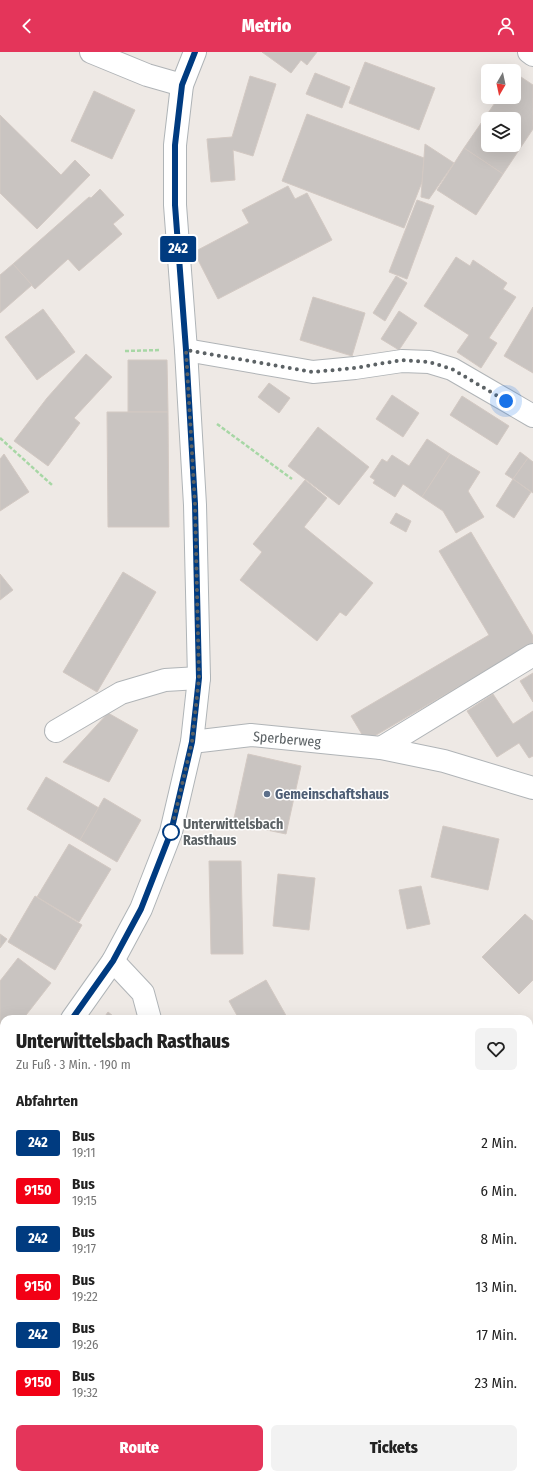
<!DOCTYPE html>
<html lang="de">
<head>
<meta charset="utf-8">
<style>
	:root { --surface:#fff; --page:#f2f2f2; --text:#222; --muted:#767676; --accent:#e4355a }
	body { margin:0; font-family:"Fira Sans Condensed",sans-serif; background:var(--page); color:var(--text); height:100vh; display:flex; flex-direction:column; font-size:15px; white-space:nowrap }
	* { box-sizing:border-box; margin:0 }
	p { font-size:13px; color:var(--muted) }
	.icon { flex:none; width:22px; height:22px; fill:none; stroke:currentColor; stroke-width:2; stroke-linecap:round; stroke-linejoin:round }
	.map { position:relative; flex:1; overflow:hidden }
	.drawer { position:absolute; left:0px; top:963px; width:533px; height:464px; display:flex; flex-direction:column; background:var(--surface); border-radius:12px 12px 0 0; box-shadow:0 4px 16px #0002 }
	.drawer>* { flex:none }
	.badge { padding:0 8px; border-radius:3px; font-size:14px; line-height:26px }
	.needle { width:26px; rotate:189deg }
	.tools { position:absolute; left:481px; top:12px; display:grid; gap:8px }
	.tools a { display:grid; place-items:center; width:40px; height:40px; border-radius:6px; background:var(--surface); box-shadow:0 4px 16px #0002; font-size:20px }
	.you { position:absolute; width:20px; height:20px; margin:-10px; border:3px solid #fff; border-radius:50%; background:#1a73e8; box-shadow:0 0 0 6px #1a73e833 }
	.map>.badge { position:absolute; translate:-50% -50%; box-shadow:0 0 0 2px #fff }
	h2 { padding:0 16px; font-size:15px; line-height:36px }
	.round { display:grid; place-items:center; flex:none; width:42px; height:42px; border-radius:6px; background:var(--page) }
	.head { display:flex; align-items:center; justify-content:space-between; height:68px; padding:0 16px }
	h1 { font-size:19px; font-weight:800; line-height:30px }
	.button { display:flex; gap:8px; margin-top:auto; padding:8px 16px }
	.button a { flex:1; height:46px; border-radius:6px; background:var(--accent); color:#fff; font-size:16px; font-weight:800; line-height:46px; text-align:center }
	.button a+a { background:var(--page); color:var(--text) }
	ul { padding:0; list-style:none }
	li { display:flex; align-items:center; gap:12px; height:48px; padding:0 16px }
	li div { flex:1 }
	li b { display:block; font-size:15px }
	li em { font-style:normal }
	li .badge { min-width:44px; font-weight:700; text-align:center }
	header { display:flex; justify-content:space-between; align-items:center; height:52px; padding:0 16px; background:var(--accent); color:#fff; font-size:18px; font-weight:800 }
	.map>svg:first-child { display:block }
</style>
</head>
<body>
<header><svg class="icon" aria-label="back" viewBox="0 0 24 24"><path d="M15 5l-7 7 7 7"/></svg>Metrio<svg class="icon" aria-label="person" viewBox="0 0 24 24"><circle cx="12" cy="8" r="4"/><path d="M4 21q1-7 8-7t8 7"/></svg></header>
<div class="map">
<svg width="533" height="1427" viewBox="0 0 533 1427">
	<defs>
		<pattern id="grass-tufts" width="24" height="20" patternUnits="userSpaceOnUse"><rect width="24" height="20" fill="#cce5c2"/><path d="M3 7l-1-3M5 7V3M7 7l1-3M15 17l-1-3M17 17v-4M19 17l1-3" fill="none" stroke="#a9bda1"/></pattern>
	</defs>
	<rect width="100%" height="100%" fill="#eee9e5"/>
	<path fill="url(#grass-tufts)" d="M533,1162V1197L529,1192V1166Z"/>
	<g fill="#c9c4c1" stroke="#d3c9c3" fill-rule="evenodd">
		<path d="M262,0H317L307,13L301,8L291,21Z"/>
		<path d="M365,10L435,36L419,78L349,51Z"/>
		<path d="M315,21L350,35L342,56L306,42Z"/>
		<path d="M515,21L533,33V77L503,122L464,96L499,45H514ZM488,67H514V93H488Z"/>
		<path d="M250,24L276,32L253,104L233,98L235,128L211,130L207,87L232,85Z"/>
		<path d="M94,39L135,58L112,107L71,89Z"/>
		<path d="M307,62L424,106L422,130L404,176L282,129Z"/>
		<path d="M0,63L61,123L75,108L90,123L37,177L0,141Z"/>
		<path d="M425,92L454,111L429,147L421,145Z"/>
		<path d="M464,96L503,122L476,163L437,138Z"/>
		<path d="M288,134L295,147L307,141L332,188L218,247L194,200L249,171L242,158Z"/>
		<path d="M100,137L124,163L113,172L122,182L79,219L68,207L35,237L13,212L89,145L91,146Z"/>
		<path d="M417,148L434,154L407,227L389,220Z"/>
		<path d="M456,205L470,214L473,208L507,231L503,237L516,245L489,286L497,291L481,316L457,300L469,283L424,254Z"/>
		<path d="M13,212L32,233L0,261V223Z"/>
		<path d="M396,224L407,231L385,269L373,261Z"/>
		<path d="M313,245L365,261L352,304L300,288Z"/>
		<path d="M533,255V321L504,304Z"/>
		<path d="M43,257L75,300L37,328L5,285Z"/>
		<path d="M399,259L417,271L399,298L381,287Z"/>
		<path d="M86,302L112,325L74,366L80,371L48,414L14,389L47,346Z"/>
		<path d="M128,308H167L168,360H128Z"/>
		<path d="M269,331L290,346L279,361L258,345Z"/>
		<path d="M392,343L419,361L403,385L376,367Z"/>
		<path d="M462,344L509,374L497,393L450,363Z"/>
		<path d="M107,360H168L169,475H108Z"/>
		<path d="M318,375L369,415L339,453L288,414Z"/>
		<path d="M427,387L450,402L422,445L403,432L395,445L373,431L375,428L370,425L382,407L387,410L392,403L409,414Z"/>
		<path d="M520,400L528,406L513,427L505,422Z"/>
		<path d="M4,402L29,440L0,459V407Z"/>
		<path d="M450,402L480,420L468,439L484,465L456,481L443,459L422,445Z"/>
		<path d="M528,406L533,410V441L513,427Z"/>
		<path d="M513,427L531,440L514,466L496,454Z"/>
		<path d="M305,428L327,446L304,475L373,531L346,564L340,560L317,589L240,528L262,500L253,492Z"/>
		<path d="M396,461L411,469L406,480L390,471Z"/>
		<path d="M471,480L533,584V591L366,689L351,664L489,583L439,499Z"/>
		<path d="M123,520L156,540L97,640L63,620Z"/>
		<path d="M0,522L13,538L0,548Z"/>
		<path d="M533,621V650L520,629Z"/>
		<path d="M493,642L513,672L533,659V704L529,706L519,691L497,705L467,659Z"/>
		<path d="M108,661L138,678L109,730L63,710Z"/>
		<path d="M248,702L301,714L286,782L233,771Z"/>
		<path d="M46,725L99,756L80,788L27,757Z"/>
		<path d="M104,746L141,768L117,810L80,788Z"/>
		<path d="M443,774L499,787L488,838L431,825Z"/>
		<path d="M69,792L111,817L79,870L37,845Z"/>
		<path d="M209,809H241L243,902H211Z"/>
		<path d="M278,822L315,826L309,878L273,874Z"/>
		<path d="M421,834L430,872L407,877L399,838Z"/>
		<path d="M35,844L82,873L55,918L8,890Z"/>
		<path d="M525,862L533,869V928L519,942L482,905Z"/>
		<path d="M0,882L7,887L0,896Z"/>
		<path d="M18,906L51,931L23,967H4V972L0,977V929Z"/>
		<path d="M266,928L288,967H239L229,949Z"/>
		<path d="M108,960L117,967H103Z"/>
		<path d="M4,1107V1155L0,1136V1108Z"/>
		<path d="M15,1423H46L43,1427H15L13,1425Z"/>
	</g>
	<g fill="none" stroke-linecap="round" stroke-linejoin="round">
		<g stroke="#b0b4b7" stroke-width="24">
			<g id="minor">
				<path d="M91,0L147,23L182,33"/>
				<path d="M529,0L533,3"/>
				<path d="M186,298L313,320L355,316L402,309L429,310L452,317L533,364"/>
				<path d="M56,679L121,641L165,628L199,626"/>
				<path d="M192,690L251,683L381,696L444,709L533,736"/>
				<path d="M381,696L533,603"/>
				<path d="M113,909L143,941L150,967"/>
				<path d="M238,1423L241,1427"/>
			</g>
		</g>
		<g stroke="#afb4b7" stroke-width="24">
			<g id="secondary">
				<path d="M72,967L113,909L141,857L171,780L192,690L199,626L195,453L186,298L175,153V93L182,33L195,0"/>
				<path d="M0,1065L4,1060"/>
			</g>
		</g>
		<g stroke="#a7d7a5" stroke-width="2.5" stroke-dasharray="4 2" stroke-linecap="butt">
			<path d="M125,299L161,298"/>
			<path d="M217,372L292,427"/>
			<path d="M0,386L52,433"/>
		</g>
		<use href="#minor" stroke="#fff" stroke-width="22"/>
		<use href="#secondary" stroke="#fff" stroke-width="22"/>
	</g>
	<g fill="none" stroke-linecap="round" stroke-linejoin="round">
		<g stroke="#fff" stroke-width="9">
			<path id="line" d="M72,967L113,909L141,857L171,780L192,690L199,626L195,452L186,298L175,153V93L182,33L195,0"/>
		</g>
		<use href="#line" stroke="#003b80" stroke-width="6"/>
		<path stroke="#5c6265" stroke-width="4" stroke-dasharray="0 7.2" d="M171,780L192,690L199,626L195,452L186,298L313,320L355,316L402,308L429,310L452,317L506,349"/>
	</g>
	<circle fill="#5c6f8a" stroke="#fff" stroke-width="1.5" cx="267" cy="742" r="4"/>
	<circle fill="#fff" stroke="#003b80" stroke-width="2" cx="171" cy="780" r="8"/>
	<g text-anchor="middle" stroke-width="3" stroke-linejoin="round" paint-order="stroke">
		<g font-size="14" fill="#5c6265" stroke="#fff">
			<text transform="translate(287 687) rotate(5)" y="5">Sperberweg</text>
		</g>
		<g font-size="14" font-weight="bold" fill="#4e5e75" stroke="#fff" text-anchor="start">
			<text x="275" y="747">Gemeinschaftshaus</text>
		</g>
		<g font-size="14" font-weight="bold" fill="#5c6265" stroke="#fff" text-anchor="start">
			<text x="183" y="777">Unterwittelsbach<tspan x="183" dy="16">Rasthaus</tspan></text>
		</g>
	</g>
</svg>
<div class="tools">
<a><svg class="needle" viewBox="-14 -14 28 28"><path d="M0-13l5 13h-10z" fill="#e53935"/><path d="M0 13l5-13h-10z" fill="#767676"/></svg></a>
<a><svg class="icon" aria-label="layers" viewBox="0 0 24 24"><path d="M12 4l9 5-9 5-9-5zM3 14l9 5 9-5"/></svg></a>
</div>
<div class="you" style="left:506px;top:349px"></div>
<b class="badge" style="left:178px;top:197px;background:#003b80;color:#fff">242</b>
<section class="drawer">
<div class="head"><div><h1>Unterwittelsbach Rasthaus</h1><p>Zu Fuß · 3 Min. · 190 m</p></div><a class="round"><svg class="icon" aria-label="heart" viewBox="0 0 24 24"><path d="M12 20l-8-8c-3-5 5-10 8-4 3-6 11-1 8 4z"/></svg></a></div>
<h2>Abfahrten</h2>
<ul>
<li><span class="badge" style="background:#003b80;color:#fff">242</span><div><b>Bus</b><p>19:11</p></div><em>2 Min.</em></li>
<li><span class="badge" style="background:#f20015;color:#fff">9150</span><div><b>Bus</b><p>19:15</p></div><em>6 Min.</em></li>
<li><span class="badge" style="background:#003b80;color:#fff">242</span><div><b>Bus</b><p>19:17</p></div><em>8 Min.</em></li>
<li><span class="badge" style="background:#f20015;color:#fff">9150</span><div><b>Bus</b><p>19:22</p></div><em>13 Min.</em></li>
<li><span class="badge" style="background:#003b80;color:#fff">242</span><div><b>Bus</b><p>19:26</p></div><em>17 Min.</em></li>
<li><span class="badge" style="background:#f20015;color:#fff">9150</span><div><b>Bus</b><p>19:32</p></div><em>23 Min.</em></li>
</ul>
<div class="button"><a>Route</a><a>Tickets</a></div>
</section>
</div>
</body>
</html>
